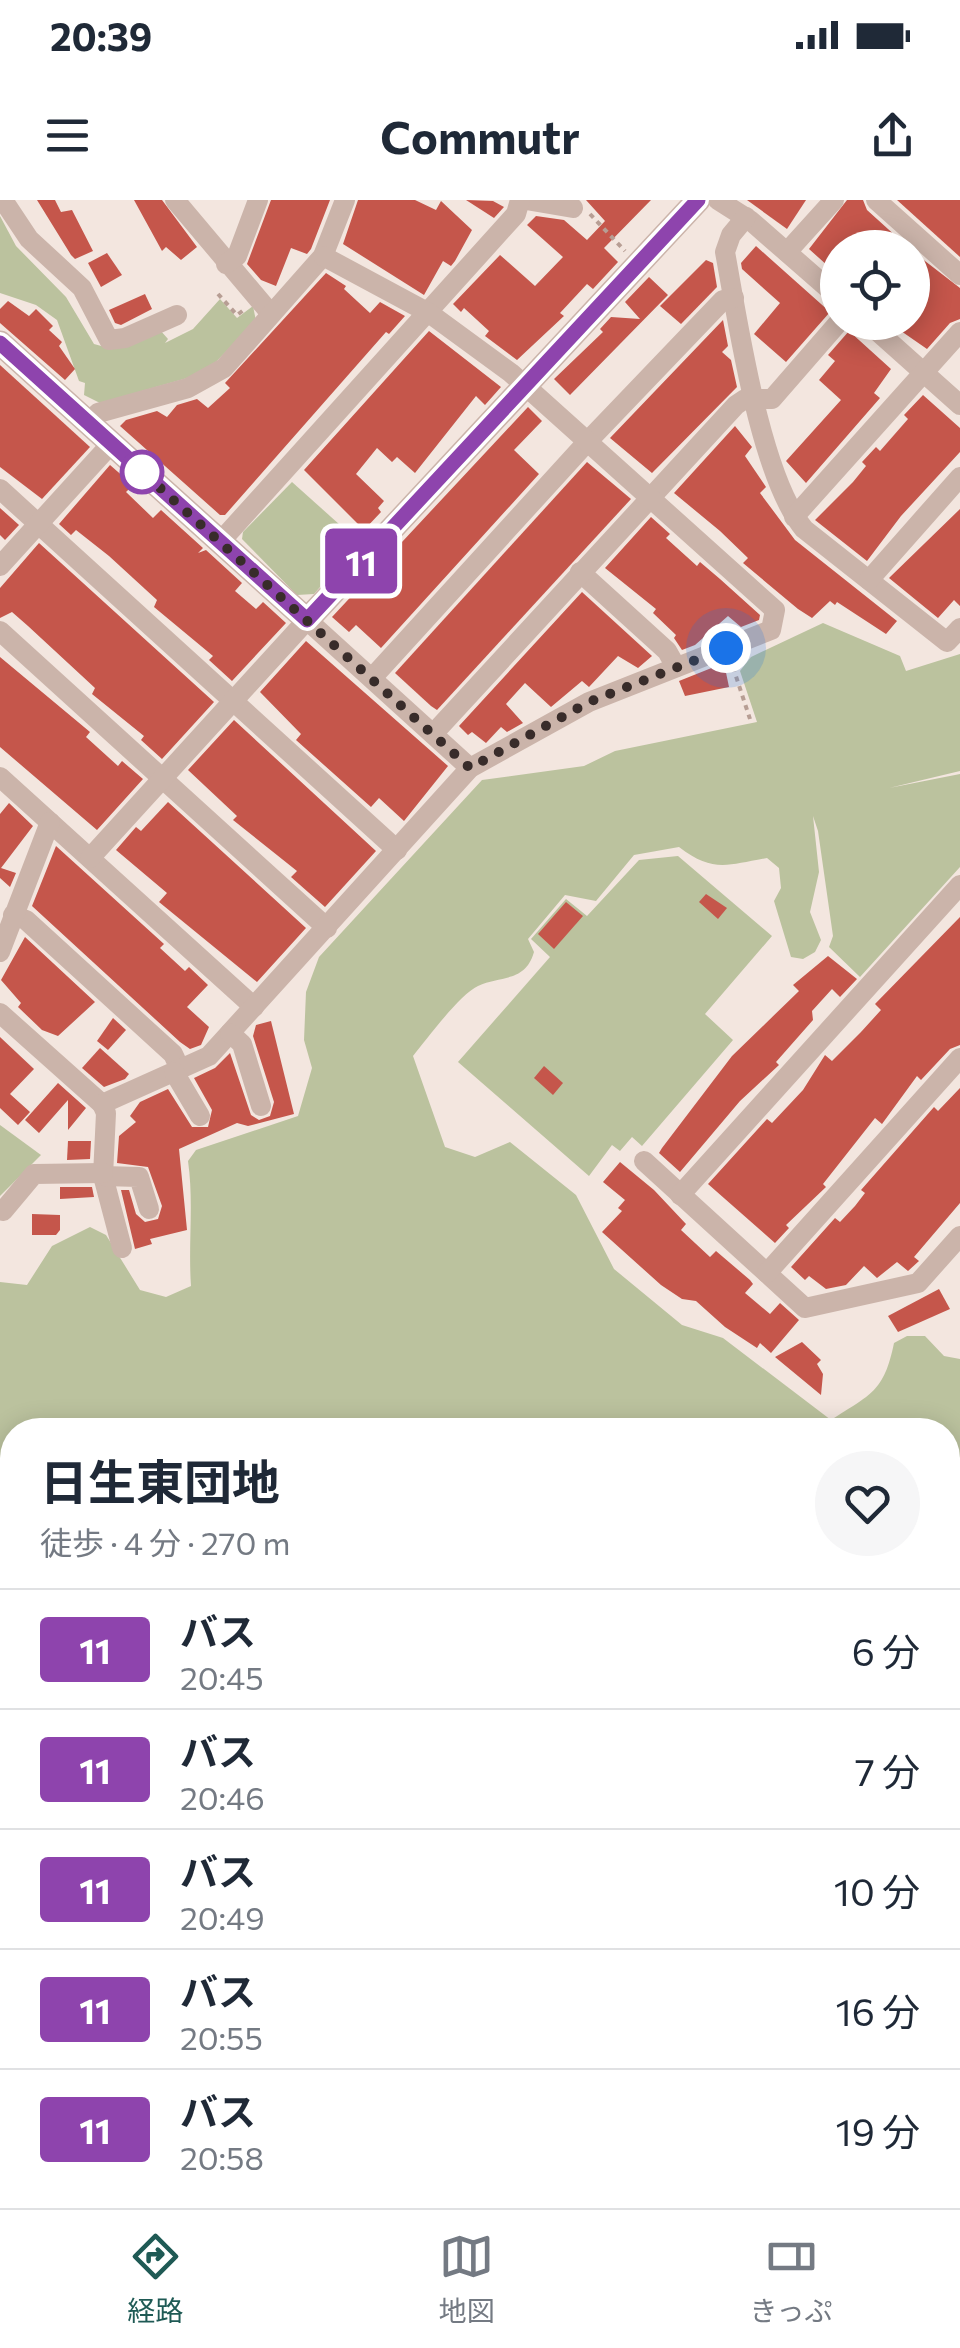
<!DOCTYPE html>
<html lang="ja">
<head>
<meta charset="utf-8">
<style>
	:root { --surface:#fff; --page:#f6f6f7; --text:#1f2937; --muted:#747a83; --line:#e0e1e3; --accent:#1f5a55 }
	body { margin:0; font-family:Commissioner,"Noto Sans JP",sans-serif; background:var(--page); color:var(--text); height:100vh; display:flex; flex-direction:column; font-size:38px; white-space:nowrap }
	* { box-sizing:border-box; margin:0 }
	p { font-size:32px; color:var(--muted) }
	.icon { flex:none; width:55px; height:55px; fill:none; stroke:currentColor; stroke-width:2; stroke-linecap:round; stroke-linejoin:round }
	.map { position:relative; flex:1; overflow:hidden }
	.details { position:absolute; left:0px; top:1218px; width:960px; height:792px; display:flex; flex-direction:column; background:var(--surface); border-radius:40px 40px 0 0; box-shadow:0 5px 25px #0003 }
	.details>* { flex:none }
	.badge { padding:0 20px; border-radius:8px; font-size:35px; line-height:65px }
	.controls { position:absolute; left:820px; top:30px; display:grid; gap:20px }
	.controls a { display:grid; place-items:center; width:110px; height:110px; border-radius:50%; background:var(--surface); box-shadow:0 5px 25px #0003; font-size:50px }
	.you { position:absolute; width:50px; height:50px; margin:-25px; border:8px solid #fff; border-radius:50%; background:#1a73e8; box-shadow:0 0 0 15px #1a73e833 }
	.map>.badge { position:absolute; translate:-50% -50%; box-shadow:0 0 0 5px #fff }
	.round { display:grid; place-items:center; flex:none; width:105px; height:105px; border-radius:52px; background:var(--page) }
	.summary { display:flex; align-items:center; justify-content:space-between; height:170px; padding:0 40px }
	h1 { font-size:48px; font-weight:700; line-height:75px }
	ul { padding:0; list-style:none }
	li { display:flex; align-items:center; gap:30px; height:120px; padding:0 40px; border-top:2px solid var(--line) }
	li div { flex:1 }
	li b { display:block; font-size:38px }
	li em { font-style:normal }
	li .badge { min-width:110px; font-weight:700; text-align:center }
	.status { display:flex; justify-content:space-between; align-items:center; height:70px; padding:0 50px; background:var(--surface); direction:ltr }
	.status svg { height:28px; fill:currentColor }
	header { display:flex; justify-content:space-between; align-items:center; height:130px; padding:0 40px; background:var(--surface); font-size:45px; font-weight:700 }
	.dock { display:flex; justify-content:space-around; align-items:center; height:140px; border-top:2px solid var(--line); background:var(--surface); font-size:28px; color:var(--muted) }
	.dock a { display:grid; justify-items:center; gap:5px }
	.dock .current { color:var(--accent) }
	.map>svg:first-child { display:block }
</style>
</head>
<body>
<div class="status"><b>20:39</b><svg viewBox="0 0 49 12"><path d="M0 12V9h3v3zM5 12V6h3v6zM10 12V3h3v9zM15 12V0h3v12zM26 1h20v11H26zM47 4h2v5h-2z"/></svg></div>
<header><svg class="icon" aria-label="menu" viewBox="0 0 24 24"><path d="M4 6h16M4 12h16M4 18h16"/></svg>Commutr<svg class="icon" aria-label="share" viewBox="0 0 24 24"><path d="M12 15V3M7 8l5-5 5 5M5 13v7h14v-7"/></svg></header>
<div class="map">
<svg width="960" height="2008" viewBox="0 0 960 2008">
	<rect width="100%" height="100%" fill="#f3e6df"/>
	<g fill="#bbc29e">
		<path d="M0,16L16,46L66,97L94,144L105,147L160,130L168,139L165,143L193,129L220,99L237,118L253,106L256,121L205,173L100,203L84,195L85,183L79,181L57,120L36,105L0,93Z"/>
		<path d="M292,282L359,342L314,394L297,395L242,339L243,332Z"/>
		<path d="M823,423L900,456L906,471L960,454V571L889,588L960,574V667L860,777L829,747L833,736L818,631L813,616L819,672L810,712L821,740L815,752L803,759L791,757L774,701L781,688L779,668L767,658C727,665 713,673 679,647L634,655L596,701L565,695L528,739L534,752C525,783 501,775 478,786C460,794 427,839 413,856L445,947L475,957L510,942L576,995L614,1069L682,1125L723,1138L831,1220C871,1194 884,1192 894,1143L907,1136H925L944,1156L960,1159V2008H2L12,1976V1998H948V1230H12V1479L0,1495V1082L27,1085L52,1046L90,1027L106,1035L140,1090L166,1097L191,1086C188,1043 194,1003 188,961L196,950L298,916L312,868L304,840L306,792L319,757L482,580L584,566L615,551L757,522L740,471L751,457Z"/>
		<path d="M678,656L772,736L705,814L733,840L642,946L632,937L620,951L612,945L589,976L458,862L550,757L531,739L566,699L587,716L639,660Z"/>
		<path d="M0,925L41,955L0,996Z"/>
		<path d="M0,1640L12,1658V1715L0,1705Z"/>
	</g>
	<g fill="#c5564b">
		<path d="M37,0H55L61,12L72,10L93,51L75,59L71,55Z"/>
		<path d="M134,0H162L197,47L181,60L166,47L162,51Z"/>
		<path d="M271,0H330L311,49L307,54L291,48L276,86L261,80L247,64Z"/>
		<path d="M358,0H415L436,10L441,1L472,30L455,61L451,66L443,61L424,95L343,44Z"/>
		<path d="M466,0L493,1L504,7L494,18Z"/>
		<path d="M586,0H651L604,48L618,62L593,89L587,84L560,113L564,116L517,160L485,136L489,131L464,108L461,112L453,104L500,55L535,86L563,57L527,25L536,16L564,20L587,40L605,21Z"/>
		<path d="M747,0H806L787,29Z"/>
		<path d="M847,0H863L867,10L909,48H838V75L809,49Z"/>
		<path d="M897,0H960V57Z"/>
		<path d="M756,46L830,112L786,162L754,134L780,103L742,69L741,63Z"/>
		<path d="M912,51L960,88V119L950,123L927,149L888,122H912Z"/>
		<path d="M107,53L122,75L101,87L88,63Z"/>
		<path d="M706,60L713,63L717,87L681,124L660,106Z"/>
		<path d="M326,73L346,86L344,89L370,113L380,102L405,116L389,134L386,132L225,315H220L120,226L126,220L157,211L167,217L177,205L197,199L208,208L230,188L225,183Z"/>
		<path d="M649,77L668,95L570,195L554,179L603,132L600,129L611,117L640,119L625,102Z"/>
		<path d="M145,94L152,109L121,125L115,123L109,110Z"/>
		<path d="M8,101L29,116L36,109L53,126L49,130L62,142L59,146L75,169L65,180L0,123V109Z"/>
		<path d="M723,120L728,146L722,152L731,160L737,187L652,273L610,238Z"/>
		<path d="M429,131L501,187L485,205L476,196L415,273L397,257L392,262L377,248L356,274L384,301L378,308L381,312L364,330L304,270Z"/>
		<path d="M849,131L891,169L874,193L880,198L806,283L786,261L841,200L819,180L835,161L828,155Z"/>
		<path d="M0,165L90,247L42,299L0,267Z"/>
		<path d="M923,195L960,228V252L901,316L867,361L815,320L853,282L866,266L862,262L876,247L880,251L908,219L904,215Z"/>
		<path d="M528,207L542,221L514,250L539,274L381,448L356,425L349,432L332,417Z"/>
		<path d="M735,226L752,247L745,256L766,287L760,293L795,340L897,421L886,434L837,402L835,405L830,401L812,418L798,409L743,363L748,358L720,331L674,293Z"/>
		<path d="M587,262L631,299L437,510L431,506L395,473Z"/>
		<path d="M110,265L133,285L126,292L153,318L161,310L203,348L198,353L206,350L242,383L235,391L256,409L263,402L286,423L232,481L209,460L213,456L154,407L157,400L109,356L76,330L71,335L59,324Z"/>
		<path d="M0,308L19,325L5,340L0,335Z"/>
		<path d="M960,309V406L954,400L938,418L889,378Z"/>
		<path d="M651,317L670,334L666,338L697,366L700,362L720,379L760,415L759,420L741,427L728,416L695,445L682,450L674,438L676,435L653,413L656,409L605,368Z"/>
		<path d="M39,343L214,502L162,559L141,540L144,536L92,494L95,488L28,426L12,412L0,418V388Z"/>
		<path d="M582,392L652,456L638,468L618,456L589,487L582,481L551,507L525,483L506,504L523,523L507,532L501,527L486,543L472,532L468,535L459,526Z"/>
		<path d="M306,441L448,566L404,621L379,598L371,607L296,540L301,534L260,492Z"/>
		<path d="M0,457L90,532L86,537L118,566L122,561L143,579L97,630L0,547Z"/>
		<path d="M724,463L729,487L685,496L679,481Z"/>
		<path d="M234,520L376,651L325,707L291,677L297,671L233,620L237,616L188,570Z"/>
		<path d="M168,602L306,728L257,782L159,702L167,693L116,650L136,627L141,631Z"/>
		<path d="M9,603L33,626L1,668L16,673L10,687L0,678V614Z"/>
		<path d="M56,646L164,744L160,748L185,771L189,767L208,785L187,807L209,827L201,845L190,849L180,842L32,706Z"/>
		<path d="M706,694L727,708L718,719L699,702Z"/>
		<path d="M566,702L583,716L554,749L538,734Z"/>
		<path d="M960,717V845L950,849L921,880L917,876L882,924L875,918L823,984L826,987L786,1025L789,1028L775,1043L708,984L767,919L772,923L803,890L825,855L832,861L861,832L881,810L875,804Z"/>
		<path d="M25,737L95,802L58,836L42,830L18,807L21,803L1,780Z"/>
		<path d="M828,756L857,779L840,797L832,789L812,811L813,820L776,862L779,865L740,901L680,972L659,953L662,948L732,856L799,791L793,785Z"/>
		<path d="M113,818L126,830L108,850L97,841Z"/>
		<path d="M271,821L294,914L248,926L237,923L179,949L187,1030L150,1039L152,1044L135,1049L121,990H129L136,1014L145,1022L158,1019L162,1006L148,967L117,963L119,936L136,922L130,916L140,902L168,889L192,927H208L212,910L194,878L215,868L230,853L251,915L259,920L270,916L274,902L253,836L256,825Z"/>
		<path d="M0,837L34,869L10,894L30,912L18,925L0,908Z"/>
		<path d="M100,848L129,874L125,879L104,887L82,868Z"/>
		<path d="M544,866L563,883L553,895L534,878Z"/>
		<path d="M58,883L86,908L68,930V900L39,933L25,920Z"/>
		<path d="M960,888V1003L914,1057L919,1061L908,1071L897,1062L877,1078L864,1066L846,1085L826,1089L809,1076L805,1080L791,1067L835,1018L840,1022L855,1006L865,993L861,990L934,907L938,911Z"/>
		<path d="M68,941H91L90,959L67,960Z"/>
		<path d="M620,962L654,990L686,1024L681,1030L710,1057L716,1051L750,1080L753,1084L745,1093L770,1114L780,1103L799,1120L771,1153L760,1143L757,1148L725,1127L696,1101L682,1099L661,1085L602,1032L622,1011L618,1008L625,1000L603,982Z"/>
		<path d="M60,987H92L94,997L60,999Z"/>
		<path d="M32,1014L60,1015V1030L56,1035H32Z"/>
		<path d="M939,1089L950,1109L898,1132L888,1116Z"/>
		<path d="M802,1142L821,1160L817,1164L823,1174L821,1195L775,1157Z"/>
	</g>
	<g fill="none" stroke-linecap="round" stroke-linejoin="round">
		<g stroke="#b79e94" stroke-width="4" stroke-dasharray="5 5" stroke-linecap="butt">
			<path d="M590,14L625,51"/>
			<path d="M218,94L237,115L245,109"/>
			<path d="M733,467L750,519"/>
		</g>
		<g stroke="#cbb4aa" stroke-width="20">
			<path d="M3,0L29,39L82,88L109,140L125,138L177,115"/>
			<path d="M175,0L271,114"/>
			<path d="M526,0L573,8"/>
			<path d="M718,0L751,21L838,97"/>
			<path d="M876,0L960,75"/>
			<path d="M746,17L731,35L725,52C738,122 760,276 804,329L947,442L960,428"/>
			<path d="M787,52L834,0"/>
			<path d="M226,64L237,56L258,0"/>
			<path d="M867,122L960,205"/>
			<path d="M88,223L98,213L188,188L224,168L323,56L345,0"/>
			<path d="M0,289L397,650"/>
			<path d="M794,317L960,132"/>
			<path d="M220,342L516,14L520,0"/>
			<path d="M0,366L111,244"/>
			<path d="M580,372L667,451L676,467"/>
			<path d="M869,380L960,277"/>
			<path d="M0,431L327,728"/>
			<path d="M372,478L588,241L723,100L734,98"/>
			<path d="M433,534L736,205L745,199H772L839,122"/>
			<path d="M0,577L254,807"/>
			<path d="M90,658L307,420L470,568"/>
			<path d="M13,715L26,720L173,854L180,869"/>
			<path d="M0,752L50,622"/>
			<path d="M0,813L102,904L209,856L470,568L589,502L771,430L775,410L511,173L429,113L323,56"/>
			<path d="M230,833L242,844L261,906"/>
			<path d="M174,872L200,916"/>
			<path d="M102,904L106,913L103,976L122,1048"/>
			<path d="M644,961L805,1108L918,1083L960,1036"/>
			<path d="M103,976L139,977L149,1009"/>
			<path d="M680,995L960,685"/>
			<path d="M3,1011L34,974L103,973"/>
			<path d="M767,1073L960,858"/>
			<path d="M0,1727L12,1736"/>
			<path d="M0,1886L12,1895"/>
		</g>
		<path stroke="#cbb4aa" stroke-width="25" d="M0,143L307,420L698,0"/>
	</g>
	<g fill="none" stroke-linecap="round" stroke-linejoin="round">
		<g stroke="#fff" stroke-width="22">
			<path id="line" d="M0,143L307,420L698,0"/>
		</g>
		<use href="#line" stroke="#8e44ad" stroke-width="15"/>
		<path stroke="#382c2a" stroke-width="10" stroke-dasharray="0 18" d="M142,272L138,268L470,568L589,502L726,448"/>
	</g>
	<circle fill="#fff" stroke="#8e44ad" stroke-width="5" cx="142" cy="272" r="20"/>
</svg>
<div class="controls">
<a><svg class="icon" aria-label="locate" viewBox="0 0 24 24"><circle cx="12" cy="12" r="6"/><path d="M12 2v4M12 18v4M2 12h4M18 12h4"/></svg></a>
</div>
<div class="you" style="left:726px;top:448px"></div>
<b class="badge" style="left:361px;top:361px;background:#8e44ad;color:#fff">11</b>
<section class="details">
<div class="summary"><div><h1>日生東団地</h1><p>徒歩 · 4 分 · 270 m</p></div><a class="round"><svg class="icon" aria-label="heart" viewBox="0 0 24 24"><path d="M12 20l-8-8c-3-5 5-10 8-4 3-6 11-1 8 4z"/></svg></a></div>
<ul>
<li><span class="badge" style="background:#8e44ad;color:#fff">11</span><div><b>バス</b><p>20:45</p></div><em>6 分</em></li>
<li><span class="badge" style="background:#8e44ad;color:#fff">11</span><div><b>バス</b><p>20:46</p></div><em>7 分</em></li>
<li><span class="badge" style="background:#8e44ad;color:#fff">11</span><div><b>バス</b><p>20:49</p></div><em>10 分</em></li>
<li><span class="badge" style="background:#8e44ad;color:#fff">11</span><div><b>バス</b><p>20:55</p></div><em>16 分</em></li>
<li><span class="badge" style="background:#8e44ad;color:#fff">11</span><div><b>バス</b><p>20:58</p></div><em>19 分</em></li>
</ul>
</section>
</div>
<nav class="dock">
<a class="current"><svg class="icon" aria-label="directions" viewBox="0 0 24 24"><path d="M12 3l9 9-9 9-9-9zM9 14v-3h6M13 9l2 2-2 2"/></svg>経路</a>
<a><svg class="icon" aria-label="map" viewBox="0 0 24 24"><path d="M3 6l6-2 6 2 6-2v14l-6 2-6-2-6 2zM9 4v14M15 6v14"/></svg>地図</a>
<a><svg class="icon" aria-label="tickets" viewBox="0 0 24 24"><path d="M3 7h18v10H3zM15 7v10"/></svg>きっぷ</a>
</nav>
</body>
</html>
